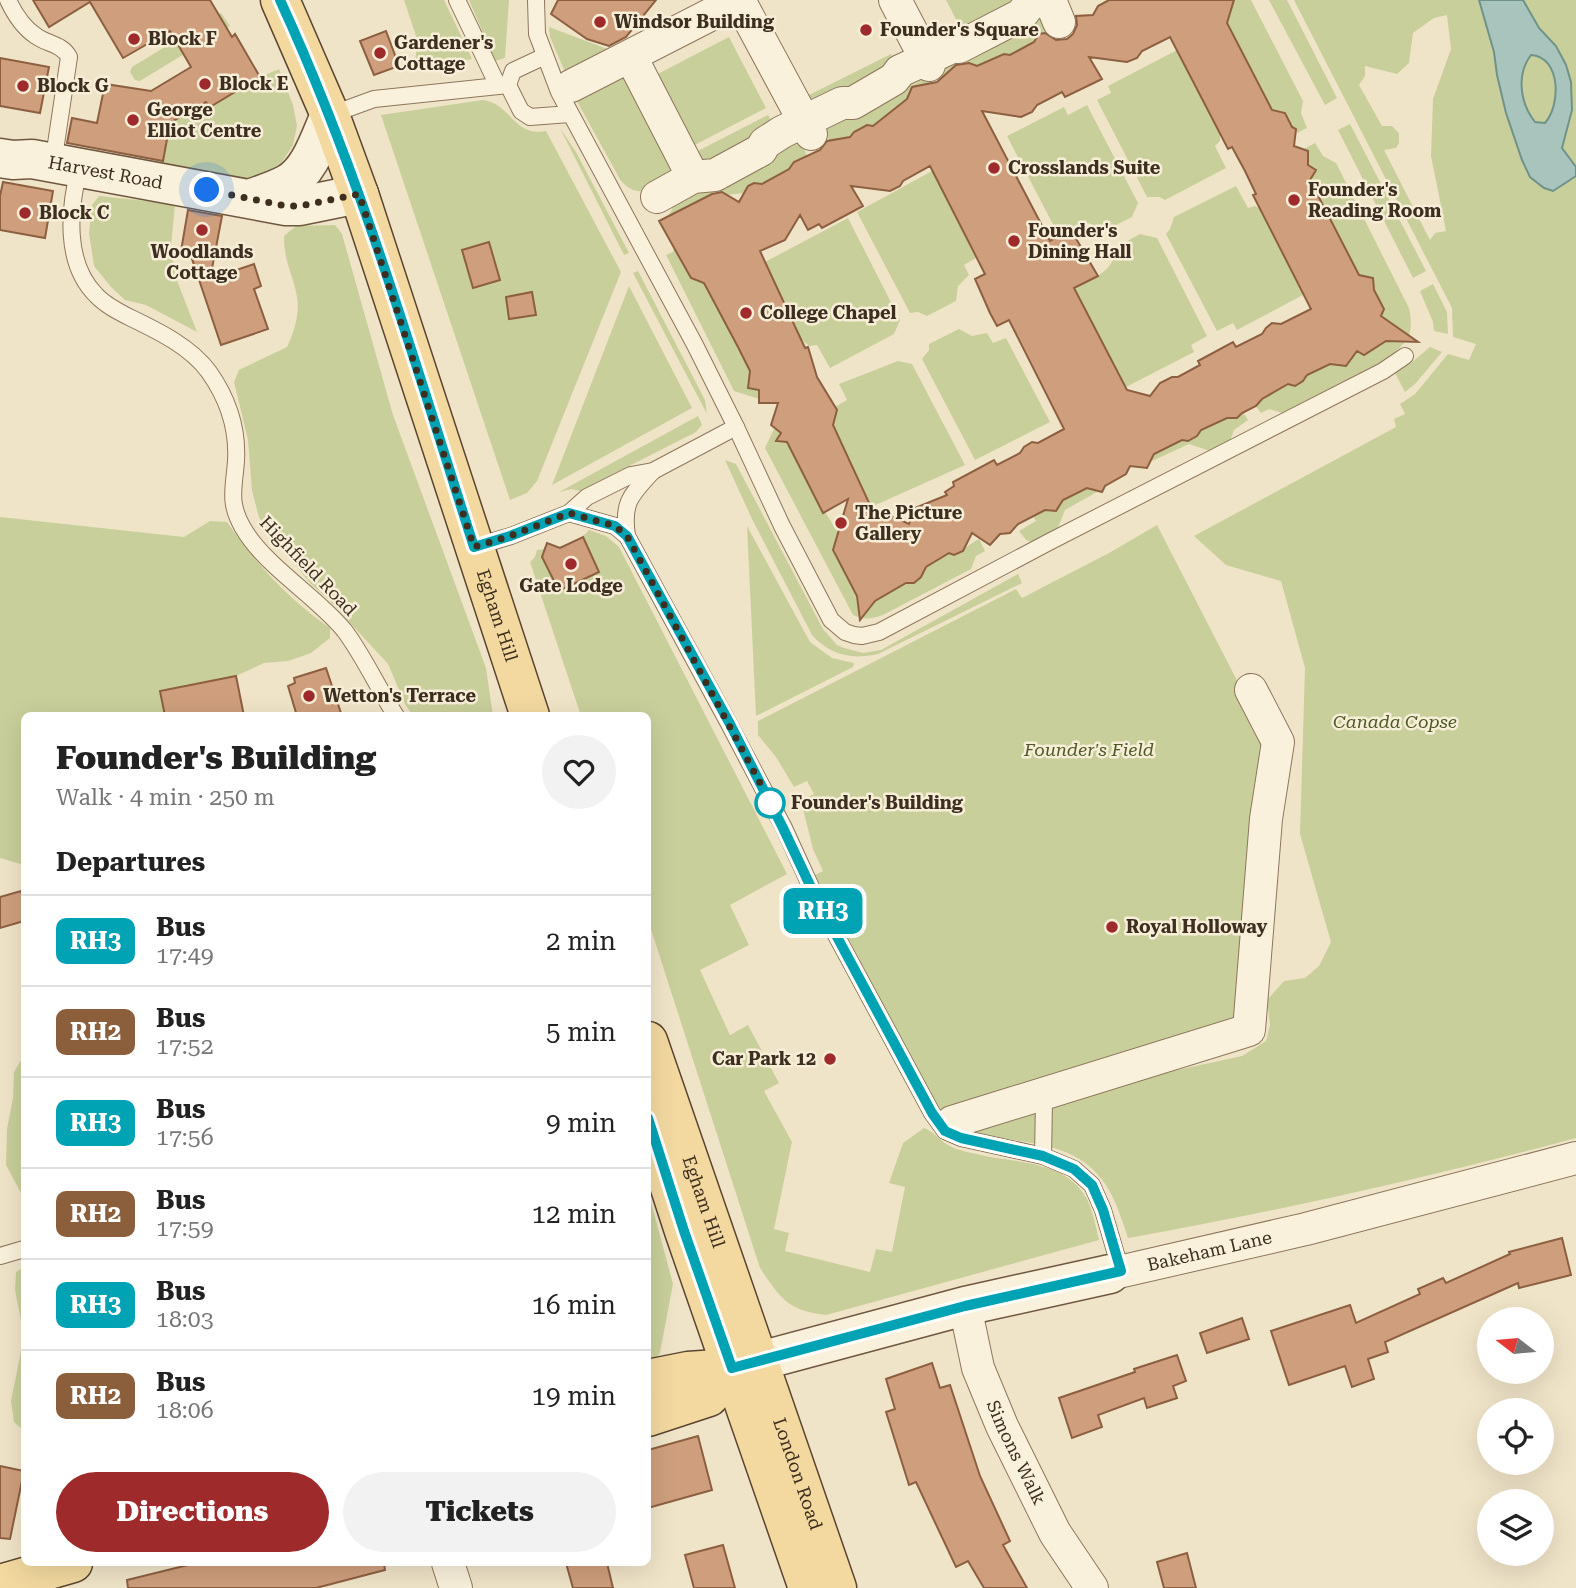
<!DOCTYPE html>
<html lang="en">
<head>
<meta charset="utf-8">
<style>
	:root { --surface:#fff; --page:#f2f2f2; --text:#222; --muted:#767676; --line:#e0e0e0; --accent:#9e2a2b }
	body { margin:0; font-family:"Roboto Serif",serif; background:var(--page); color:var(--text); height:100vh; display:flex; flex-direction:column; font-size:26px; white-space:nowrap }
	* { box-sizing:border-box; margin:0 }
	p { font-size:23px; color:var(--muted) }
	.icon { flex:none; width:38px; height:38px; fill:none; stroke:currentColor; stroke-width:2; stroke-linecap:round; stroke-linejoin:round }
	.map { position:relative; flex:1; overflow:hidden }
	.sheet { position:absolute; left:21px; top:712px; width:630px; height:854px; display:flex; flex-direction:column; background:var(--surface); border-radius:10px; box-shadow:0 7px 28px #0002 }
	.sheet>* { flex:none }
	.badge { padding:0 14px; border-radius:10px; font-size:24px; line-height:46px }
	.needle { width:46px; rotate:286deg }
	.controls { position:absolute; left:1477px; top:1307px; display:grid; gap:14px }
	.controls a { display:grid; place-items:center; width:77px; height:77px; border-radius:50%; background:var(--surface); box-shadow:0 7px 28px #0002; font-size:35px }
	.you { position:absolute; width:35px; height:35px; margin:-18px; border:5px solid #fff; border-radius:50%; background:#1a73e8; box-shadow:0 0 0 10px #1a73e833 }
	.map>.badge { position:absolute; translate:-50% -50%; box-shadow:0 0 0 4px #fff }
	h2 { padding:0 35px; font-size:26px; line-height:63px }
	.round { display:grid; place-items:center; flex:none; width:74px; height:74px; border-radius:37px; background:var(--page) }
	.overview { display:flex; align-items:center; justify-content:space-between; height:119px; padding:0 35px }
	h1 { font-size:33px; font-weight:800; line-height:52px }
	.action { display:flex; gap:14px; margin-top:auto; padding:14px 35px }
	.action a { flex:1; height:80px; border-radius:42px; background:var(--accent); color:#fff; font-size:28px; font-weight:800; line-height:80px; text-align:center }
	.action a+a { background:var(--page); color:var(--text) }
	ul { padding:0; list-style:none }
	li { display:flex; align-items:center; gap:21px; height:91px; padding:0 35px; border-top:2px solid var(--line) }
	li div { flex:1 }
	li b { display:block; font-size:26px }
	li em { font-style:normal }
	li .badge { min-width:77px; font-weight:700; text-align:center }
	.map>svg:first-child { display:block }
</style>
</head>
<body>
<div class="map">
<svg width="1576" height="1588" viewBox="0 0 1576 1588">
	<rect width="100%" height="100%" fill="#f0e4c8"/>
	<g fill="#c9cf9b" fill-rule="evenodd">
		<path d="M404,0H444L472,59L415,69L417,39Z"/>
		<path d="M469,0H509L505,58L495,61Z"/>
		<path d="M946,0H1017L964,28L959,25Z"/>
		<path d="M1228,0H1251L1303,101L1301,113L1307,128L1293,135V128L1276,118L1224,17Z"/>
		<path d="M1269,0H1287L1337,98L1325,105Z"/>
		<path d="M1294,0H1479L1494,52L1497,75L1522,160L1530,177L1544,188L1573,180L1576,176V1138C1428,1178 1279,1211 1128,1238C1124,1226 1120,1214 1115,1202C1086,1135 1026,1148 967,1130L1062,1095L1242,1056L1266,1041L1270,1025L1267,1000L1284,981L1305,978L1319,966L1331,942L1300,834L1305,668L1281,581L1226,565L1194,536L1396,427L1394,419L1405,414L1400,404L1415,394L1448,354L1469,360L1476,344L1453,337L1452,308ZM1447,15L1451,49L1433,99L1431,156L1446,231L1435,233L1430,240L1384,150L1396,148L1399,143V133L1392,126H1382L1359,85L1365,76V66L1397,74L1409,63L1413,33L1434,18Z"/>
		<path d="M1523,0H1576V167L1562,148L1571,82L1566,65L1556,46L1539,28Z"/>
		<path d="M1043,7L1052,25L1045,35L1010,55L1004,54L974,68L968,62H959L943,82L939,75L942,70L1027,27Z"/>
		<path d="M221,13L230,26L140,81L135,80L130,72L132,67Z"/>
		<path d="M549,27L618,53L568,79L550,37Z"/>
		<path d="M729,37L766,108L687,149L650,78Z"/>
		<path d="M1177,50L1220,134V141L1215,146L1226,168L1165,200L1159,197H1147L1097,100L1111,93L1108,86Z"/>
		<path d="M891,54L896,62L813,108L803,98Z"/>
		<path d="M1531,55C1562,57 1560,105 1545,123L1535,122C1520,103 1516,75 1531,55Z"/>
		<path d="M279,69L293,105L297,126L293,145L282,162L268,172L250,179L162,166L170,123L206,102L210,107L260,77Z"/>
		<path d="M622,69L681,166C661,181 643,205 621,181L573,94Z"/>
		<path d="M926,78H931L934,85L912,87L908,93V98L873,126L867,125L854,132L850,137L830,142L821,124L853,115Z"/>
		<path d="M483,100C512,104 513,137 546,131L621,272L537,481L527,493L510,500L381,115ZM489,242L500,280L473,288L462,250ZM532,292L536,314L509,319L506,297Z"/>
		<path d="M1087,105L1138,203L1132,217L1106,230L1088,223L1059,236L1007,136L1064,107L1068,115Z"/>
		<path d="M768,115L775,127L704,164L690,155Z"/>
		<path d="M1350,124L1426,271L1413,278L1338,130Z"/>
		<path d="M560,128L576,152L629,253L624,255Z"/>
		<path d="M796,135L807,155C796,163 777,180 763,183C754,186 760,180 752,184C747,186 746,189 744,193L726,195L722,192H714L710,196L668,216L674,206Z"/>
		<path d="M1315,143L1323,156L1336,163L1409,308C1411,317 1412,326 1409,335C1398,363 1310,399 1282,413L1269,409L1261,413L1256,406L1261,399L1288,384L1295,386L1303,381L1307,375L1335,362L1343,365L1348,364L1351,354L1357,351L1365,355L1375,348L1386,322L1382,315L1384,309L1379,299L1374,298L1373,281L1368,277H1360L1309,176L1314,172V169L1308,167L1300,151Z"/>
		<path d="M932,171L976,258L964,265L969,275L958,286L956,301L927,316L918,312L910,313L857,212Z"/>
		<path d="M1236,186L1248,208L1255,206L1260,209L1303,295L1237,330L1233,323L1217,331L1166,234L1170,229L1174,217Z"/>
		<path d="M99,196L175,204L171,247L176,278L197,332L146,305L125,300L111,287L94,266L89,233L92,205Z"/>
		<path d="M848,218L900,320L894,334L830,368L817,345L809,346L801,339L765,262Z"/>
		<path d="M335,225L342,234L393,415L486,668L493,716H413L405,704L388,664L329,600L310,583L266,529L259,517L252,491L248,440L234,382L239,370L287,347C294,332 300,314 297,297C293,273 284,264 284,236L296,226Z"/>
		<path d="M1140,234L1157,238L1207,336L1191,345L1194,352L1126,387L1074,288C1093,278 1115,272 1115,248Z"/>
		<path d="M674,245L690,277L695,280L703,279L719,312L722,311L726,325L752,366L748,386L752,389L757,386L762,396L759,399L734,391L666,255L673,252Z"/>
		<path d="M638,271L705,400L707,414L633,273Z"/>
		<path d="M1433,284L1447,312L1448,334L1434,331L1433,322L1420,291Z"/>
		<path d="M629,286L692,408L552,485Z"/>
		<path d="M959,329L972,336L987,333L993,343L1006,338L1050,422L975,460L922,359L929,350V344Z"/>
		<path d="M1430,347L1442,352L1415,384L1405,392L1395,373L1411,363Z"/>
		<path d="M898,361L912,364L965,465L871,507L828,413L835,415L837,411L835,407L847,400L839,384Z"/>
		<path d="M1243,412L1248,420L1234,430L1230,441L1210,451L1189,444L1152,461L1153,455L1182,440L1188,441L1197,437L1201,430L1229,416L1236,417Z"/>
		<path d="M698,416L702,425L696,432L580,491L572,489L559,492Z"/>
		<path d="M775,427L781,433L778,439L780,441L788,438L814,494L843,541L835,545L833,550L836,558L850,571L845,573L850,583L884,590L887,594L905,580L909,583C917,582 923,578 922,569L949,553L954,555C964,550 969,544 979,539L985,551L976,556L971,569L883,615C871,619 864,620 853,615L765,448Z"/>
		<path d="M725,460L736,464L823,629L837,645L844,648L863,653L881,650L1018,574L1022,583L878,654C851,660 830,655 812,635L752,519Z"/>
		<path d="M1090,487L1097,492L1065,510L1057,530L1031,542L1026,540L1019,531L1036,521L1033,516L1045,510L1057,509L1063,500Z"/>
		<path d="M0,517L184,537L210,521L227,522C255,563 289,600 330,628V638L311,653L288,661L264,663L236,676L161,691L165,716H24V865L0,858Z"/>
		<path d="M1157,525L1263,731L1236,1019L944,1117L932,1100L815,875L823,871L813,849L801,801L814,794L807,781L794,787L776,757L758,735V721L1016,589L1022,598L1109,553Z"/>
		<path d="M747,526L810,642L832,658L854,663L853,667L756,716Z"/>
		<path d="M589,530L606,536L619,547L787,874L730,905L749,945L700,970L730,1035L748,1025L779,1083L764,1091L792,1142L774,1229L789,1233L785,1251L870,1272L876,1249L892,1252L905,1187L889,1183L903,1143L924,1128C935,1132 940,1141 950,1146C957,1150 968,1152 976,1154C1010,1163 1056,1159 1081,1190C1092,1203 1095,1224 1099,1240L826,1315C787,1310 781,1299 760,1268L648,920V716H581L530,562L535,557L537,550C557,547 575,547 589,530Z"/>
		<path d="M24,1055V1193H21L6,1165L7,1129L13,1098L14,1072Z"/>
		<path d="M648,1191L673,1284L660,1352L658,1356L648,1361Z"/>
		<path d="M24,1267V1431L14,1422L11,1401L24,1336L15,1290L16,1272Z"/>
	</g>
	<path fill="#a9c4bc" stroke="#6f938a" stroke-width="2" fill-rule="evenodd" d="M1479,0H1523L1539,28L1556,46L1566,65L1571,82L1572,110L1562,148L1576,167V176L1553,191L1544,188L1530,177L1522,160L1506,113L1497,75L1494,52ZM1531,55C1561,57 1561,105 1545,123L1535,122C1520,103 1516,75 1531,55Z"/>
	<g fill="#cf9f7d" stroke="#8d5f41" stroke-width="2" fill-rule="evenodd">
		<path d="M33,0H210L232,37L235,34L260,77L210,107L206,102L170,123L163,161L67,143L72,118L97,123L105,84L151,91L191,67L170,31L123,58L90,2L49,27Z"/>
		<path d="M558,0H656L626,37L609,46L587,39L551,14Z"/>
		<path d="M1109,0H1234L1227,23L1272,110L1285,113L1292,127L1296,129L1294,146L1308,151V165L1316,170L1310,180L1359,275L1373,278L1374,290L1384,309L1381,316L1418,342L1386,341L1364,355L1357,351L1346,366L1330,364L1307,375L1303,381L1295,386L1288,384L1262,399L1256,406L1242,413L1237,418H1227L1201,430L1197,436L1188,441L1182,440L1154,454L1147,468L1130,466L1126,474L1105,486L1102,492L1087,488L1063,500L1056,511L1045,510L1018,524L1010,533L1000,534L990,545L972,533L963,551L954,555L949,553L926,567L921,577L914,583H906L875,601L860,620L857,596L833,550L848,499L823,513L787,442L776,441L781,433L771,425L778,403H759V390L748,388L750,371L738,347L704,283L691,278L659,221L712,194L722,192L739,202L748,186L754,183L762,184L789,169L794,162L820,150L827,141L850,137L854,132L867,125L873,126L907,99L912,87L937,82L956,65L969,63L977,66L1004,54L1010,55L1034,42L1039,34L1045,33L1056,40L1067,39L1073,34L1077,25L1076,16L1093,15L1098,6ZM1170,37L1228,149L1232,147L1245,171L1256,194L1253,195L1311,309L1281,324L1272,323L1266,328L1262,334L1236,347L1233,342L1198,361L1200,365L1178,377H1172L1160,383L1150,396L1127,390L1074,288L1098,276L1071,230L1050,241L982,111L1021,117L1032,112L1037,105L1062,92L1065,97L1102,79L1089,57L1127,62L1137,58L1142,51ZM930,166L985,274L975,279L990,313L997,326L1009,320L1064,429L1038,443L1032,442L1024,447L1020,453L997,465L994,460L953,482L954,486L945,492L947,495L915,508L909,524L891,516L876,518L833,425L837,410L817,377L808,347L805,348L760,251L785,240L800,215L808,230L819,224L822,228L863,206L851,186L890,191L900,186L903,181Z"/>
		<path d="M386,31L399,66L374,75L360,41Z"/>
		<path d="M0,58L49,67L40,113L0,106Z"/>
		<path d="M3,182L53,191L45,238L0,230V196Z"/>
		<path d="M188,210L222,216L210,279L254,264L261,286L254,289L268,329L221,345L190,253L181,251Z"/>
		<path d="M489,242L500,280L473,288L462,250Z"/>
		<path d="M532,292L536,315L509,319L506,297Z"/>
		<path d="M583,537L599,572L559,591L542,557L547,543L560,548Z"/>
		<path d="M326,668L342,716H297L288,686L295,683L294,678Z"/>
		<path d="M236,676L244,716H165L160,691Z"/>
		<path d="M21,891L24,903V921L0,928V897Z"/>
		<path d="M1562,1238L1571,1275L1519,1288L1518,1283L1385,1342L1388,1352L1368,1359L1374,1379L1352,1387L1345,1366L1289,1385L1271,1331L1350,1305L1356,1323L1420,1294L1418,1289L1443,1278L1446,1283L1510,1254L1509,1252Z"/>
		<path d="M1242,1318L1249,1339L1207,1353L1200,1333Z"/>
		<path d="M1177,1355L1186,1381L1173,1386L1177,1398L1147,1408L1144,1398L1098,1415L1102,1427L1072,1438L1059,1398L1135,1372L1134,1369Z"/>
		<path d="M932,1363L940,1388L950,1385L980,1476L1010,1541L1003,1545L1027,1588H984L968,1561L956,1567L916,1482L909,1485L886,1412L895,1409L886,1379Z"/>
		<path d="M698,1436L712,1490L648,1508V1450Z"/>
		<path d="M0,1466L24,1471L10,1539L0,1538Z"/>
		<path d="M723,1545L735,1588H694L685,1555Z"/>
		<path d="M1187,1553L1196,1588H1164L1157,1562Z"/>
		<path d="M196,1563H384L385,1570L316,1588H128L127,1580Z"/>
		<path d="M566,1563H607L613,1588H573Z"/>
	</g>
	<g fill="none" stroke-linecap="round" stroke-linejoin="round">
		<g stroke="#8d765c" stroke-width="18">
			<g id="lane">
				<path d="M8,0C14,13 24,28 36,36C47,44 62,44 69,57L53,164"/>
				<path d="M457,0L498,86"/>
				<path d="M536,0L537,34L559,92L695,345L736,427L782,526L831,620L845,632L854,635L862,636L879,632L1049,542L1383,371L1405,356"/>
				<path d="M545,56L513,71L508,85L521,111L530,117L570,114"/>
				<path d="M330,115L374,99L508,85"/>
				<path d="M79,169C69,209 64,263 96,295C105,305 119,312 131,318C158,331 191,347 209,372C228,399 238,428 236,461C234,489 228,502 243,528C265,566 316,596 344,630C362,653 379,690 396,716"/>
				<path d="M653,471C631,495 622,502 627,536L729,724L784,828L816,898L932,1113L945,1131L961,1138L1043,1156L1074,1169L1092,1185L1103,1210L1121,1271"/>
				<path d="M569,513L615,526L627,536"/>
				<path d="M474,547L511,536L569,513L587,497L631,475L653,471L736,427"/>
				<path d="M1042,1094L1044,1101L1043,1156"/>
				<path d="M0,1256L24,1249"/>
			</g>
		</g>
		<g stroke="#8d765c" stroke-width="34">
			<g id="street">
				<path d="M739,0L811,134"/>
				<path d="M895,0L929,65"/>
				<path d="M1050,0L1059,22"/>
				<path d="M631,57L693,177"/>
				<path d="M571,86L739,0"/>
				<path d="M657,197L693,177L715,175L761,150L765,143L782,132L842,103H853L894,79L900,71L952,47H959L1021,15L1030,4L1038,0"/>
				<path d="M952,1122L1249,1030L1266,819L1278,742L1251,690"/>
				<path id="s1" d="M1110,1274L1306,1229L1576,1158"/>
				<path id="s2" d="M965,1306L978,1368L1002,1426L1055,1533L1092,1588"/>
				<path d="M448,1563L456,1588"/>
			</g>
		</g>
		<g stroke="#6f573f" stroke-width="41">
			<g id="secondary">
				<path id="s3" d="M0,158L13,160L32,159L286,206H300L359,194"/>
				<path d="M252,198C263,194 276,190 287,184C310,172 320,137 330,115"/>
				<path d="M760,1361L965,1306L1110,1274"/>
			</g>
		</g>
		<g stroke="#5b4430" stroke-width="41">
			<g id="primary">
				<path id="s4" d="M280,0L330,115L359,194L530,716"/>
				<path id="s5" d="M648,1041L837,1588"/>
				<path d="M648,1120L684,1231L808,1588"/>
				<path d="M648,1379L688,1371L732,1368L754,1362"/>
				<path d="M648,1417L709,1397L732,1368"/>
				<path d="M0,1584L73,1563"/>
			</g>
		</g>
		<use href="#lane" stroke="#faf1dc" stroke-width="16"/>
		<use href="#street" stroke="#faf1dc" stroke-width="32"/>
		<use href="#secondary" stroke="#faf1dc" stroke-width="38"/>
		<use href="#primary" stroke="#f3d9a0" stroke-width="38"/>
	</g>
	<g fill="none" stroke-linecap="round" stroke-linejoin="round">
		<g stroke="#fff" stroke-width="16">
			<path id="line" d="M280,0C361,176 415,363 474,547L510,536L569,513L615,526L627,536L730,724L783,828L816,898L932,1113L945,1131L961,1138L1043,1156L1074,1169L1092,1185L1103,1210L1121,1271L965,1306L732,1368L684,1231L648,1118"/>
		</g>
		<use href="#line" stroke="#00a3b4" stroke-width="10"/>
		<path stroke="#3d2e20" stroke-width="7" stroke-dasharray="0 12.6" d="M207,190L286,206H300L359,194L474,547L510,536L569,513L615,526L627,536L773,807L770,803"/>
	</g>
	<g fill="#9e2a2b" stroke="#f7eed8" stroke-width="2.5">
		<circle cx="600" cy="22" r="7"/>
		<circle cx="866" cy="30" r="7"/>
		<circle cx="134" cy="39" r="7"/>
		<circle cx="380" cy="53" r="7"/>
		<circle cx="205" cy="84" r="7"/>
		<circle cx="23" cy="86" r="7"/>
		<circle cx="133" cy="120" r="7"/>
		<circle cx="994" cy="168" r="7"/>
		<circle cx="1294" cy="200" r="7"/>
		<circle cx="25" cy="213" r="7"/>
		<circle cx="202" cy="230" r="7"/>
		<circle cx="1014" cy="241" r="7"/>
		<circle cx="746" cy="313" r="7"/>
		<circle cx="841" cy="523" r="7"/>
		<circle cx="571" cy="564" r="7"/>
		<circle cx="309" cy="696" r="7"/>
		<circle cx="1112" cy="927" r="7"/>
		<circle cx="830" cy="1059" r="7"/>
	</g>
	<circle fill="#fff" stroke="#00a3b4" stroke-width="3.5" cx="770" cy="803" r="14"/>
	<g text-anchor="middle" stroke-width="5" stroke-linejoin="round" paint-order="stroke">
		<g font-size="18" font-weight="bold" fill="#3d2e20" stroke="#f7eed8" text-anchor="start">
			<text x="614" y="28">Windsor Building</text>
			<text x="880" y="36">Founder's Square</text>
			<text x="148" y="45">Block F</text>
			<text x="394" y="49">Gardener's<tspan x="394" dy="21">Cottage</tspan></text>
			<text x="219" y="90">Block E</text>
			<text x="37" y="92">Block G</text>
			<text x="147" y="116">George<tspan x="147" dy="21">Elliot Centre</tspan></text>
			<text x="1008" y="174">Crosslands Suite</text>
			<text x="1308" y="196">Founder's<tspan x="1308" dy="21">Reading Room</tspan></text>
			<text x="39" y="219">Block C</text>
			<text x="1028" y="237">Founder's<tspan x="1028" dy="21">Dining Hall</tspan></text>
			<text x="202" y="258" text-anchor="middle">Woodlands<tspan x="202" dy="21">Cottage</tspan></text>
			<text x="760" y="319">College Chapel</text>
			<text x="855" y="519">The Picture<tspan x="855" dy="21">Gallery</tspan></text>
			<text x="571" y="592" text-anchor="middle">Gate Lodge</text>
			<text x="323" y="702">Wetton's Terrace</text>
			<text x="1126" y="933">Royal Holloway</text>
			<text x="816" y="1065" text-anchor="end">Car Park 12</text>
		</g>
		<g font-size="18" fill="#3d2e20" stroke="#f7eed8">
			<text dy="6" stroke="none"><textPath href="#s3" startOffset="107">Harvest Road</textPath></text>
			<text transform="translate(308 566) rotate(46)" y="6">Highfield Road</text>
			<text dy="6" stroke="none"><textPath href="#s4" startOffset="653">Egham Hill</textPath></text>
			<text dy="6" stroke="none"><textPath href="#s5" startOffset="170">Egham Hill</textPath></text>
			<text dy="6" stroke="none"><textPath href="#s1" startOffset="102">Bakeham Lane</textPath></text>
			<text dy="6" stroke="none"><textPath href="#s2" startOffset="156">Simons Walk</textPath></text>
			<text dy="6" stroke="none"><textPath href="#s5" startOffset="458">London Road</textPath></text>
		</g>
		<g font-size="18" font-style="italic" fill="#4d5a26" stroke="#f7eed8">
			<text x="1395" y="728">Canada Copse</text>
			<text x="1089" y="756">Founder's Field</text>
		</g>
		<g font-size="18" font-weight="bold" fill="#3d2e20" stroke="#f7eed8" text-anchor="start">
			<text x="791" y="809">Founder's Building</text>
		</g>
	</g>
</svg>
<div class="controls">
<a><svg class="needle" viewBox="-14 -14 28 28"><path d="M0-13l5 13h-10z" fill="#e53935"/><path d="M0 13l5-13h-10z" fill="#767676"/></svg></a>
<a><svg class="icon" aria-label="locate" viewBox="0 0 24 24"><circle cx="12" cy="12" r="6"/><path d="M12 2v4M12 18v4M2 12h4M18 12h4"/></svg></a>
<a><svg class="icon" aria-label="layers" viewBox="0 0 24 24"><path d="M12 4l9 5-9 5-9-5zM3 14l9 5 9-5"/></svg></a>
</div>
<div class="you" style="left:207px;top:190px"></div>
<b class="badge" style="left:823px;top:911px;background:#00a3b4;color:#fff">RH3</b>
<section class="sheet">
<div class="overview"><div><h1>Founder's Building</h1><p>Walk · 4 min · 250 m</p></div><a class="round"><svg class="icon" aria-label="heart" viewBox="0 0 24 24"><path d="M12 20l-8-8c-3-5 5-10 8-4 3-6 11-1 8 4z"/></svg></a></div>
<h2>Departures</h2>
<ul>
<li><span class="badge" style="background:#00a3b4;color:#fff">RH3</span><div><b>Bus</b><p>17:49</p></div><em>2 min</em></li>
<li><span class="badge" style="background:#8b5e3c;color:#fff">RH2</span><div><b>Bus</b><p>17:52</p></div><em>5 min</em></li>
<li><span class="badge" style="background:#00a3b4;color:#fff">RH3</span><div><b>Bus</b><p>17:56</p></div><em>9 min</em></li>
<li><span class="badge" style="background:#8b5e3c;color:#fff">RH2</span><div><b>Bus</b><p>17:59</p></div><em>12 min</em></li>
<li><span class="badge" style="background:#00a3b4;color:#fff">RH3</span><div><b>Bus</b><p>18:03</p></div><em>16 min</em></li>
<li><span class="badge" style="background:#8b5e3c;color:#fff">RH2</span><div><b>Bus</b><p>18:06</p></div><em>19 min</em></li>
</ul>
<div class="action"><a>Directions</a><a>Tickets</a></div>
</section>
</div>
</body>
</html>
